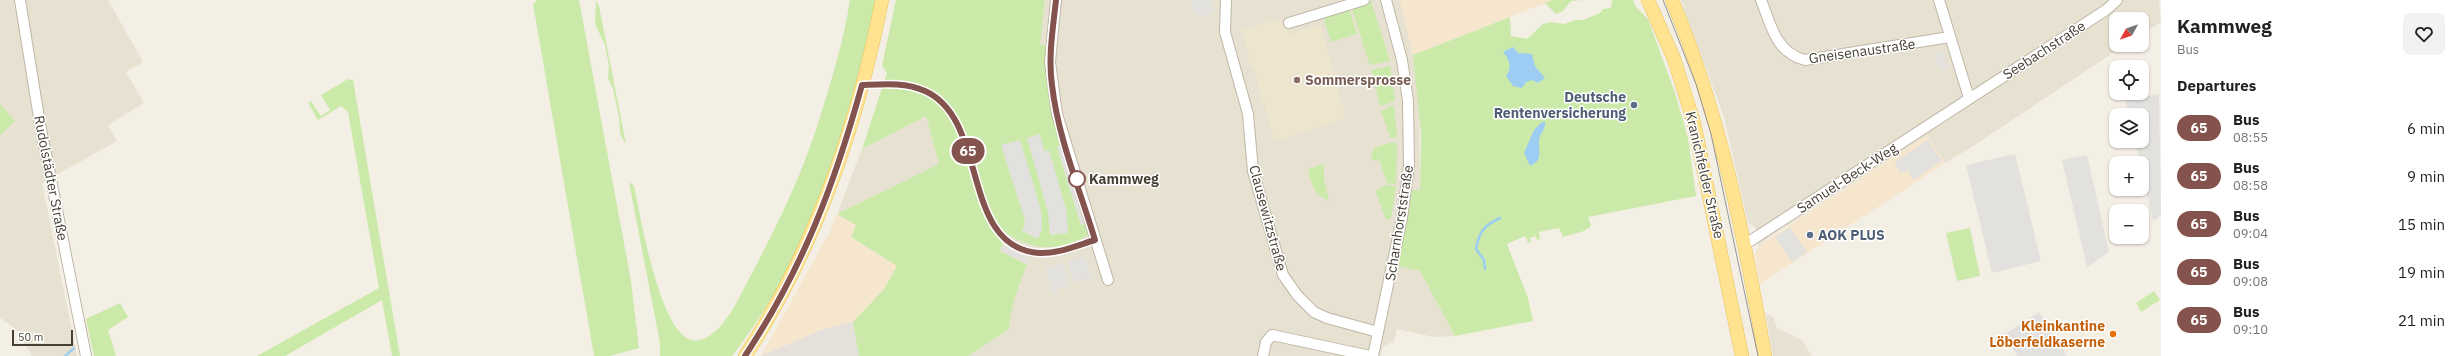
<!DOCTYPE html>
<html lang="en">
<head>
<meta charset="utf-8">
<style>
	:root { --surface:#fff; --page:#f2f2f2; --text:#222; --muted:#767676 }
	body { margin:0; font-family:"IBM Plex Sans",sans-serif; background:var(--page); color:var(--text); height:100vh; display:flex; flex-direction:column; font-size:15px; white-space:nowrap }
	* { box-sizing:border-box; margin:0 }
	p { font-size:13px; color:var(--muted) }
	.icon { flex:none; width:22px; height:22px; fill:none; stroke:currentColor; stroke-width:2; stroke-linecap:round; stroke-linejoin:round }
	.map { position:relative; flex:1; overflow:hidden }
	.side { display:flex; flex-direction:column; background:var(--surface); width:300px }
	.side>* { flex:none }
	.badge { padding:0 8px; border-radius:13px; font-size:14px; line-height:26px }
	.needle { width:26px; rotate:230deg }
	.tools { position:absolute; left:2109px; top:12px; display:grid; gap:8px }
	.tools a { display:grid; place-items:center; width:40px; height:40px; border-radius:8px; background:var(--surface); box-shadow:0 1px 3px #0004; font-size:20px }
	.scale { position:absolute; left:12px; bottom:10px; width:61px; box-sizing:border-box; padding-left:4px; border:2px solid #453f34; border-top:0; font-size:11px; line-height:14px; white-space:nowrap; color:#453f34; -webkit-text-stroke:3px #fff; paint-order:stroke }
	.map>.badge { position:absolute; translate:-50% -50%; box-shadow:0 0 0 2px #fff }
	h2 { padding:0 16px; font-size:15px; line-height:36px }
	.round { display:grid; place-items:center; flex:none; width:42px; height:42px; border-radius:8px; background:var(--page) }
	.summary { display:flex; align-items:center; justify-content:space-between; height:68px; padding:0 16px }
	h1 { font-size:19px; font-weight:800; line-height:30px }
	ul { padding:0; list-style:none }
	li { display:flex; align-items:center; gap:12px; height:48px; padding:0 16px }
	li div { flex:1 }
	li b { display:block; font-size:15px }
	li em { font-style:normal }
	li .badge { min-width:44px; font-weight:700; text-align:center }
	main { display:flex; flex:1; min-height:0 }
	.map>svg:first-child { display:block }
</style>
</head>
<body>
<main>
<div class="map">
<svg width="2161" height="356" viewBox="0 0 2161 356">
	<rect width="100%" height="100%" fill="#f3efe4"/>
	<g fill="#e7e1d2">
		<path d="M0,0H108L143,62L126,72L144,103L108,125L117,141L42,183L77,356H32L16,329L0,318Z"/>
		<path d="M1045,0H1400L1413,55L1419,100L1420,191H1412L1420,271L1455,336L1434,337L1397,329L1394,341L1383,347L1380,356H968L1009,329L1011,311L1018,285L1027,265L1000,251L1008,234L1014,238L1047,248L1083,239L1053,115L1047,62L1040,44Z"/>
		<path d="M1681,0H2159L2161,22L2142,34V19H2116V45H2125L1981,141L1945,163L1927,135L1768,238L1759,247L1755,227L1748,223L1724,117Z"/>
		<path d="M926,116L939,164L837,214L862,149Z"/>
		<path d="M1766,314L1773,317L1777,328L1802,340L1812,356H1773Z"/>
	</g>
	<g fill="#f6e6ce">
		<path d="M1400,0H1553L1413,55Z"/>
		<path d="M1927,135L1945,163L1760,284L1755,256L1756,251L1763,243Z"/>
		<path d="M837,214L857,225L851,237L897,266L884,289L853,322L823,329L761,356L830,231Z"/>
	</g>
	<path fill="#e5e0d9" d="M853,322L859,356H761L823,329Z"/>
	<path fill="#ede5cd" d="M1280,19L1289,34L1321,25L1346,119L1275,141L1264,102L1261,103L1259,95L1261,94L1253,66L1250,67L1247,59L1250,58L1242,30Z"/>
	<g fill="#cbeaaa">
		<path d="M537,0H579L631,281L639,348L610,356H594L533,4Z"/>
		<path d="M596,0L599,6L626,144L620,134L619,117L613,89L608,78L609,66L605,45L595,24Z"/>
		<path d="M850,0H877C849,126 813,253 732,356H660V343L629,182L634,186C641,218 659,327 689,339C695,342 703,340 709,336C728,324 739,297 750,277C777,226 803,173 820,117C832,79 844,39 850,0Z"/>
		<path d="M896,0H1045L1040,44L1047,46L1048,85L1062,145L1057,147L1081,225L1086,224L1088,235C1082,240 1075,241 1068,244C1044,251 1029,246 1007,234L1000,251L1027,265C1018,286 1011,306 1009,329L968,356H859L853,322L884,289L897,266L851,237L856,225L837,214L939,164L926,116L862,149L887,73L882,66Z"/>
		<path d="M1553,0H1583L1571,1L1563,11L1556,14L1545,3Z"/>
		<path d="M1612,0H1633L1636,7L1648,19L1675,93L1688,138L1696,196L1588,217L1591,226L1584,231L1563,237L1559,228L1539,232L1540,239L1537,240L1535,236L1530,238L1531,242L1528,243L1525,236L1507,244L1528,298L1533,321L1455,336L1420,271L1398,266L1412,190L1420,191L1421,134L1413,55L1510,17L1511,36L1527,39L1543,24L1550,22L1564,24L1575,20H1583L1600,13L1603,9L1611,8Z"/>
		<path d="M1371,1L1390,61L1372,65L1369,63L1352,9L1353,6Z"/>
		<path d="M1349,8L1357,34L1331,42L1323,16Z"/>
		<path d="M1390,66L1395,101L1380,106L1371,70Z"/>
		<path d="M348,79L353,80L400,356H392L382,300L285,356H257L379,288L348,112L341,106L318,120L308,103L311,101L321,116L330,110L321,95Z"/>
		<path d="M0,104L15,121L0,135Z"/>
		<path d="M1394,105L1397,137L1391,139L1381,111Z"/>
		<path d="M1389,143H1397L1396,184L1387,183L1379,159L1373,161L1371,155L1374,148Z"/>
		<path d="M1324,164V179L1329,201C1314,194 1311,184 1308,169Z"/>
		<path d="M1388,185L1396,186L1391,218L1386,220L1376,192L1379,188Z"/>
		<path d="M1970,228L1980,276L1957,281L1946,233Z"/>
		<path d="M2154,291L2160,300L2141,312L2136,303Z"/>
		<path d="M120,303L128,317L108,330L116,356H94L86,319Z"/>
	</g>
	<g fill="#e3e1dd">
		<path d="M1190,0H1210L1214,13L1201,17L1200,14L1195,15Z"/>
		<path d="M1943,52L1948,68L1940,70L1935,54Z"/>
		<path d="M2159,94L2161,215L2153,221L2142,172V163H2140L2135,141H2142V115H2129L2125,99Z"/>
		<path d="M1040,134L1044,151L1049,150L1066,209L1068,233L1050,235L1048,212L1027,138Z"/>
		<path d="M1020,140L1041,210L1042,228L1038,239L1022,231L1025,224L1024,217L1001,145Z"/>
		<path d="M1928,140L1942,161L1914,180L1907,170L1901,174L1894,163Z"/>
		<path d="M1066,144L1090,222L1081,225L1057,147Z"/>
		<path d="M2015,154L2041,261L1992,273L1966,165Z"/>
		<path d="M2087,155L2109,252L2087,267L2062,160Z"/>
		<path d="M1790,227L1807,252L1792,262L1775,237Z"/>
		<path d="M1003,245L1029,258L1028,263L1000,251Z"/>
		<path d="M1085,256L1092,278L1075,283L1068,261Z"/>
		<path d="M1063,263L1069,285L1057,289L1058,293L1053,295L1045,269Z"/>
		<path d="M2039,312L2067,356H2017L2004,335Z"/>
	</g>
	<g fill="#9dcdf3">
		<path d="M1513,47L1518,53L1532,54L1535,66L1545,78L1538,83L1532,80L1526,82L1522,88L1513,86L1506,76C1512,67 1510,60 1503,52Z"/>
		<path d="M1542,122H1545C1546,129 1540,133 1539,140C1538,151 1544,160 1530,166L1524,153L1534,130Z"/>
	</g>
	<g fill="none" stroke-linecap="round" stroke-linejoin="round">
		<g stroke="#9dcdf3" stroke-width="2.5">
			<path d="M1485,269L1484,260L1476,249C1479,231 1485,225 1500,218"/>
			<path d="M65,356L74,348"/>
		</g>
		<g stroke="#bfb7a6" stroke-width="12">
			<g id="minor">
				<path d="M20,0L40,124L86,356"/>
				<path d="M1056,0L1050,62L1057,114L1108,280"/>
				<path d="M1226,0L1225,32L1248,114L1253,171L1283,275L1297,295L1314,312L1327,318L1378,332"/>
				<path d="M1761,0C1771,25 1776,53 1805,60L1950,37"/>
				<path d="M1939,0L1969,98"/>
				<path d="M1289,23L1364,0"/>
				<path d="M1744,245L2106,10L2117,0"/>
				<path d="M1263,356L1266,342L1272,335L1370,356"/>
				<path d="M1373,356L1402,218L1409,166L1408,101L1402,60L1386,0"/>
			</g>
		</g>
		<g stroke="#e9c35c" stroke-width="14">
			<g id="major">
				<path d="M1648,0L1674,59L1694,123L1742,356"/>
				<path d="M1672,0C1720,114 1744,234 1765,356"/>
				<path d="M745,356C816,248 857,127 882,0"/>
			</g>
		</g>
		<use href="#minor" stroke="#fff" stroke-width="10"/>
		<use href="#major" stroke="#ffe391" stroke-width="13"/>
		<path stroke="#959595" stroke-width="1" d="M1663,0L1696,84L1711,134L1758,356"/>
	</g>
	<g fill="none" stroke-linecap="round" stroke-linejoin="round">
		<g stroke="#fff" stroke-width="9">
			<path id="line" d="M745,356C803,268 834,186 862,85C884,84 905,82 925,91C990,120 959,247 1039,253C1058,254 1078,245 1095,240C1080,190 1058,138 1052,85C1048,57 1053,28 1056,0"/>
		</g>
		<use href="#line" stroke="#85534e" stroke-width="6"/>
	</g>
	<circle fill="#8d6e63" stroke="#fff" stroke-width="1.5" cx="1297" cy="80" r="4"/>
	<g fill="#5c6f8a" stroke="#fff" stroke-width="1.5">
		<circle cx="1634" cy="105" r="4"/>
		<circle cx="1810" cy="235" r="4"/>
	</g>
	<circle fill="#fff" stroke="#85534e" stroke-width="2" cx="1077" cy="179" r="8"/>
	<circle fill="#e8710a" stroke="#fff" stroke-width="1.5" cx="2113" cy="334" r="4"/>
	<g text-anchor="middle" stroke-width="3" stroke-linejoin="round" paint-order="stroke">
		<g font-size="14" fill="#453f34" stroke="#fff">
			<text transform="translate(2044 50) rotate(-33)" y="5">Seebachstraße</text>
			<text transform="translate(1862 51) rotate(-8)" y="5">Gneisenaustraße</text>
			<text transform="translate(1705 175) rotate(77)" y="5">Kranichfelder Straße</text>
			<text transform="translate(51 178) rotate(79)" y="5">Rudolstädter Straße</text>
			<text transform="translate(1847 178) rotate(-33)" y="5">Samuel-Beck-Weg</text>
			<text transform="translate(1268 218) rotate(75)" y="5">Clausewitzstraße</text>
			<text transform="translate(1399 223) rotate(-81)" y="5">Scharnhorststraße</text>
		</g>
		<g font-size="14" font-weight="bold" fill="#785e54" stroke="#fff" text-anchor="start">
			<text x="1305" y="85">Sommersprosse</text>
		</g>
		<g font-size="14" font-weight="bold" fill="#4e5e75" stroke="#fff" text-anchor="end">
			<text x="1626" y="102">Deutsche<tspan x="1626" dy="16">Rentenversicherung</tspan></text>
			<text x="1818" y="240" text-anchor="start">AOK PLUS</text>
		</g>
		<g font-size="14" font-weight="bold" fill="#453f34" stroke="#fff" text-anchor="start">
			<text x="1089" y="184">Kammweg</text>
		</g>
		<g font-size="14" font-weight="bold" fill="#c56008" stroke="#fff" text-anchor="end">
			<text x="2105" y="331">Kleinkantine<tspan x="2105" dy="16">Löberfeldkaserne</tspan></text>
		</g>
	</g>
</svg>
<div class="tools">
<a><svg class="needle" viewBox="-14 -14 28 28"><path d="M0-13l5 13h-10z" fill="#e53935"/><path d="M0 13l5-13h-10z" fill="#767676"/></svg></a>
<a><svg class="icon" aria-label="locate" viewBox="0 0 24 24"><circle cx="12" cy="12" r="6"/><path d="M12 2v4M12 18v4M2 12h4M18 12h4"/></svg></a>
<a><svg class="icon" aria-label="layers" viewBox="0 0 24 24"><path d="M12 4l9 5-9 5-9-5zM3 14l9 5 9-5"/></svg></a>
<a>+</a>
<a>−</a>
</div>
<div class="scale">50 m</div>
<b class="badge" style="left:968px;top:151px;background:#85534e;color:#fff">65</b>
</div>
<section class="side">
<div class="summary"><div><h1>Kammweg</h1><p>Bus</p></div><a class="round"><svg class="icon" aria-label="heart" viewBox="0 0 24 24"><path d="M12 20l-8-8c-3-5 5-10 8-4 3-6 11-1 8 4z"/></svg></a></div>
<h2>Departures</h2>
<ul>
<li><span class="badge" style="background:#85534e;color:#fff">65</span><div><b>Bus</b><p>08:55</p></div><em>6 min</em></li>
<li><span class="badge" style="background:#85534e;color:#fff">65</span><div><b>Bus</b><p>08:58</p></div><em>9 min</em></li>
<li><span class="badge" style="background:#85534e;color:#fff">65</span><div><b>Bus</b><p>09:04</p></div><em>15 min</em></li>
<li><span class="badge" style="background:#85534e;color:#fff">65</span><div><b>Bus</b><p>09:08</p></div><em>19 min</em></li>
<li><span class="badge" style="background:#85534e;color:#fff">65</span><div><b>Bus</b><p>09:10</p></div><em>21 min</em></li>
</ul>
</section>
</main>
</body>
</html>
